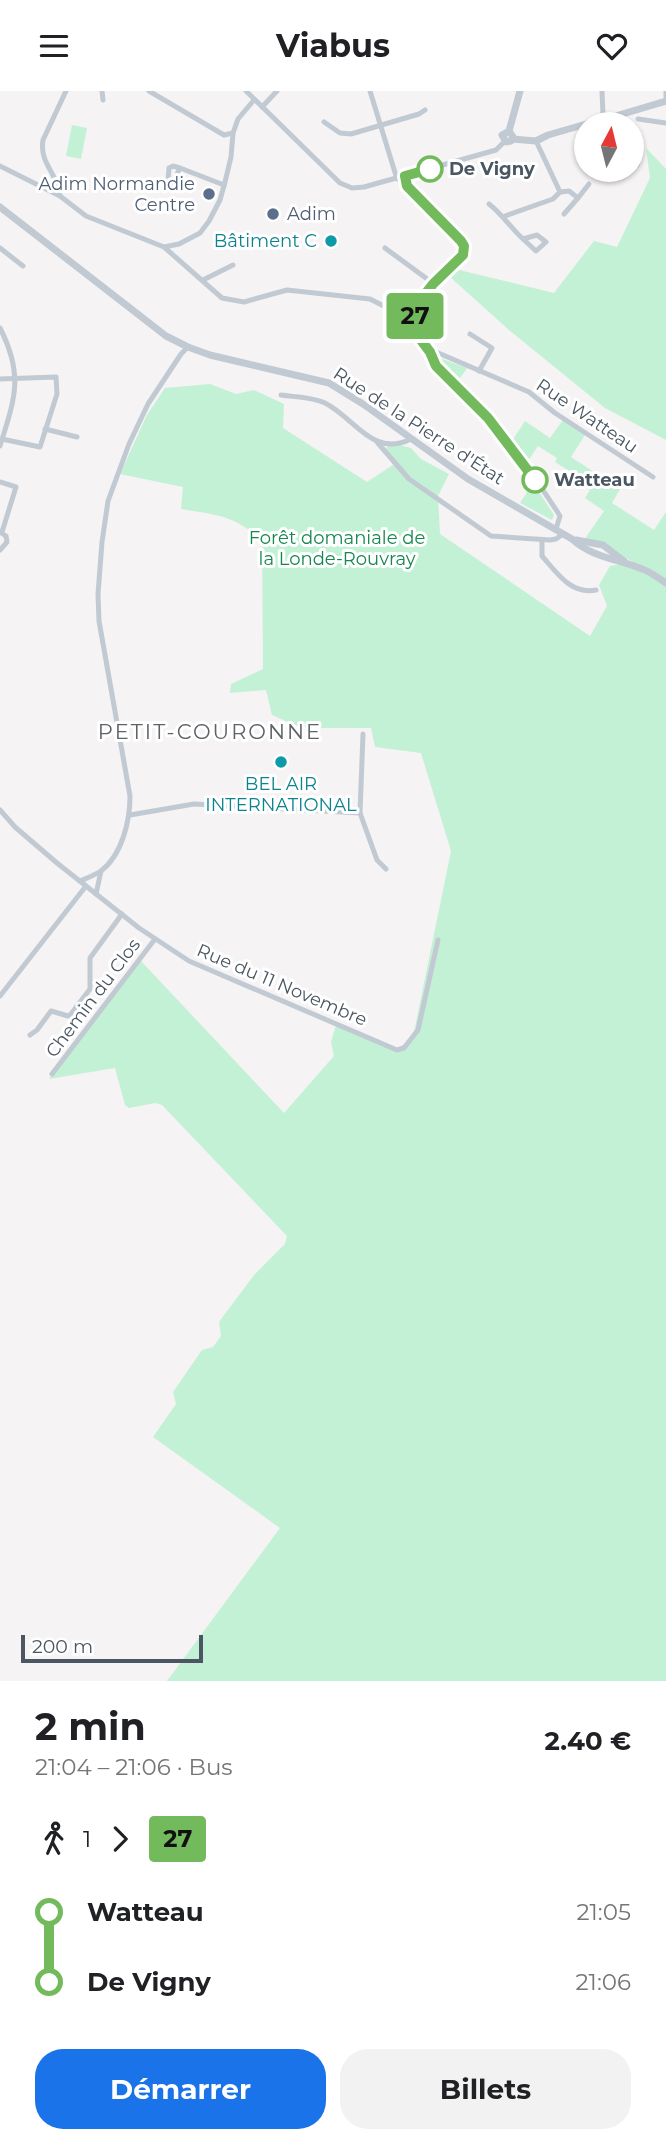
<!DOCTYPE html>
<html lang="fr">
<head>
<meta charset="utf-8">
<style>
	:root { --surface:#fff; --page:#f2f2f2; --text:#202124; --muted:#757577; --accent:#1a73e8 }
	body { margin:0; font-family:Montserrat,sans-serif; background:var(--page); color:var(--text); height:100vh; display:flex; flex-direction:column; font-size:26px; white-space:nowrap }
	* { box-sizing:border-box; margin:0 }
	p { font-size:23px; color:var(--muted) }
	.icon { flex:none; width:38px; height:38px; fill:none; stroke:currentColor; stroke-width:2; stroke-linecap:round; stroke-linejoin:round }
	.map { position:relative; height:1590px; overflow:hidden }
	.sheet { display:flex; flex-direction:column; background:var(--surface); flex:1 }
	.sheet>* { flex:none }
	.badge { padding:0 14px; border-radius:5px; font-size:24px; line-height:46px }
	.needle { width:46px; rotate:7deg }
	.controls { position:absolute; left:574px; top:21px; display:grid; gap:14px }
	.controls a { display:grid; place-items:center; width:70px; height:70px; border-radius:50%; background:var(--surface); box-shadow:0 2px 5px #0004; font-size:35px }
	.scale { position:absolute; left:21px; bottom:18px; width:182px; box-sizing:border-box; padding-left:7px; border:4px solid #4a5661; border-top:0; font-size:19px; line-height:24px; white-space:nowrap; color:#4a5661; -webkit-text-stroke:5px #fff; paint-order:stroke }
	.map>.badge { position:absolute; translate:-50% -50%; box-shadow:0 0 0 4px #fff }
	.legs { display:flex; align-items:center; gap:10px; height:77px; padding:0 35px; font-size:23px }
	.legs p { margin-inline-start:auto }
	.overview { display:flex; align-items:center; justify-content:space-between; height:119px; padding:0 35px }
	h1 { font-size:38px; font-weight:700; line-height:52px }
	.primary-button { display:flex; gap:14px; margin-top:auto; padding:14px 35px }
	.primary-button a { flex:1; height:80px; border-radius:28px; background:var(--accent); color:#fff; font-size:28px; font-weight:700; line-height:80px; text-align:center }
	.primary-button a+a { background:var(--page); color:var(--text) }
	ul { padding:0 35px; list-style:none }
	li { display:flex; align-items:center; gap:24px; height:70px; font-size:26px }
	li i { display:grid; place-items:center; width:10px; height:100%; margin:0 9px; background:currentColor }
	li i::after { content:''; width:18px; height:18px; margin:-9px; border:5px solid; border-radius:50%; background:var(--surface) }
	li p { margin-inline-start:auto }
	li:first-child i { background:linear-gradient(#0000 50%,currentColor 0) }
	li:last-child i { background:linear-gradient(currentColor 50%,#0000 0) }
	header { display:flex; justify-content:space-between; align-items:center; height:91px; padding:0 35px; background:var(--surface); font-size:32px; font-weight:700 }
	.map>svg:first-child { display:block }
</style>
</head>
<body>
<header><svg class="icon" aria-label="menu" viewBox="0 0 24 24"><path d="M4 6h16M4 12h16M4 18h16"/></svg>Viabus<svg class="icon" aria-label="heart" viewBox="0 0 24 24"><path d="M12 20l-8-8c-3-5 5-10 8-4 3-6 11-1 8 4z"/></svg></header>
<div class="map">
<svg width="666" height="1590" viewBox="0 0 666 1590">
	<rect width="100%" height="100%" fill="#f5f3f3"/>
	<g fill="#c3f1d5">
		<path d="M72,34L87,37L81,68L66,65Z"/>
		<path d="M646,57L666,78V349L605,317L509,239L449,185L455,178L554,202L594,150L617,156L650,87Z"/>
		<path d="M440,267L467,277L458,290L439,272Z"/>
		<path d="M210,293L236,303L254,299L284,313L283,337L367,391L396,372L386,357L392,352L411,357L421,368L449,383L438,405L440,443L590,545L607,515L599,494L610,475L633,471C612,460 611,450 584,449L604,420L585,407L590,399L572,387L574,383L555,371L557,367L538,355L528,370L512,350L525,330L550,347L563,329L585,344L571,366L620,398L612,412L654,439L666,421V1590H167L280,1437L153,1346L176,1313L173,1301L202,1259L213,1256L221,1245L219,1231L254,1184L285,1153L287,1145L162,1014L155,1012L129,1017L125,1014L115,977L49,988L140,869L284,1022L334,965L331,951L336,934L395,960L413,946L451,760L421,662L375,656L371,637H301L272,624L266,599L230,602L231,593L263,578L262,449C233,424 218,424 181,418L183,396L120,383L147,324L165,297Z"/>
		<path d="M533,392L554,424L552,429L520,412Z"/>
	</g>
	<g fill="none" stroke-linecap="round" stroke-linejoin="round">
		<g stroke="#c1cad2" stroke-width="5">
			<path d="M102,0L103,9"/>
			<path d="M149,0L224,44L233,42L238,28L254,9"/>
			<path d="M246,0L340,92L352,97L364,96L496,59L504,51"/>
			<path d="M370,0L397,88"/>
			<path d="M602,0L603,24"/>
			<path d="M666,0V6"/>
			<path d="M262,16L277,0"/>
			<path d="M638,28L666,32"/>
			<path d="M324,31L340,42L351,43L419,23L425,19"/>
			<path d="M632,69L637,74"/>
			<path d="M0,75L60,105L86,125L164,156L179,153L200,142L209,130L220,109L225,91L231,66L233,42"/>
			<path d="M180,77L173,91L168,89L169,77L173,75L180,77L224,94"/>
			<path d="M405,85L407,95L412,103L464,155C464,180 415,194 415,228C415,243 423,250 430,261C434,266 433,271 437,276C446,287 458,295 468,306C502,342 533,382 560,425L556,438"/>
			<path d="M560,101L569,100L578,107L589,93"/>
			<path d="M60,105C58,82 39,73 43,49L66,0"/>
			<path d="M489,113C502,123 510,136 523,148L537,144L546,151L536,160L523,148"/>
			<path d="M564,123L578,107"/>
			<path d="M505,125L553,108L560,101L536,50"/>
			<path d="M164,156L222,207L244,211L287,199L370,208L415,231"/>
			<path d="M0,157L23,175"/>
			<path d="M385,157L434,193"/>
			<path d="M203,189L233,174"/>
			<path d="M0,237C24,284 15,307 0,355"/>
			<path d="M470,243L492,257L479,280"/>
			<path d="M429,258L529,301L555,322L653,386"/>
			<path d="M0,288L56,286L57,303L40,356L2,348"/>
			<path d="M281,304C294,306 313,306 325,312C355,327 372,367 411,348"/>
			<path d="M45,338L77,346"/>
			<path d="M377,351L409,388L491,445L550,449L556,448L563,443"/>
			<path d="M0,391L16,396L2,441"/>
			<path d="M0,441L6,445L7,451L0,459"/>
			<path d="M542,449V465C557,482 571,504 596,499"/>
			<path d="M363,643L360,722L377,769L386,778"/>
			<path d="M0,719L15,736L57,772L139,837L189,870L397,959L404,957L418,939L438,849"/>
			<path d="M130,724L194,713L360,722"/>
			<path d="M80,790C87,787 95,784 101,780C122,764 130,730 130,705L99,530L98,503L102,451L108,410L129,353L148,313L181,263L188,256"/>
			<path d="M96,803L101,780"/>
			<path d="M0,905L86,795"/>
			<path d="M30,944L37,939L51,920L68,925L71,923L90,898V867L122,823"/>
			<path d="M52,983L155,848"/>
		</g>
		<g stroke="#c1cad2" stroke-width="7">
			<path d="M609,27L666,10"/>
			<path d="M604,33L600,28L604,24L609,28L605,33"/>
			<path d="M509,40L502,44L506,51L511,50L513,46L509,40L520,0"/>
			<path d="M512,48L536,50L548,44L600,29"/>
			<path d="M0,116L166,245L188,256L210,264L329,292L363,313L468,388L572,448C591,466 618,468 642,478C651,481 658,487 666,492"/>
			<path d="M576,449L603,454L624,470"/>
		</g>
	</g>
	<g fill="none" stroke-linecap="round" stroke-linejoin="round">
		<g stroke="#fff" stroke-width="16">
			<path id="line-1" d="M430,78L405,85L407,95L461,150L464,155L463,164L433,193L419,211L415,227L418,245L430,261L436,275L488,327L535,389"/>
		</g>
		<use href="#line-1" stroke="#73ba5c" stroke-width="10"/>
	</g>
	<g fill="#fff" stroke="#73ba5c" stroke-width="3.5">
		<circle cx="430" cy="78" r="12"/>
		<circle cx="535" cy="389" r="12"/>
	</g>
	<g fill="#5c6f8a" stroke="#fff" stroke-width="2.5">
		<circle cx="209" cy="103" r="7"/>
		<circle cx="273" cy="123" r="7"/>
	</g>
	<g fill="#0f9aa8" stroke="#fff" stroke-width="2.5">
		<circle cx="331" cy="150" r="7"/>
		<circle cx="281" cy="671" r="7"/>
	</g>
	<g text-anchor="middle" stroke-width="6" stroke-linejoin="round" paint-order="stroke">
		<g font-size="18" font-weight="bold" fill="#4a5661" stroke="#fff" text-anchor="start">
			<text x="449" y="84">De Vigny</text>
			<text x="554" y="395">Watteau</text>
		</g>
		<g font-size="18" fill="#4e5e75" stroke="#fff" text-anchor="end">
			<text x="195" y="99">Adim Normandie<tspan x="195" dy="21">Centre</tspan></text>
			<text x="287" y="129" text-anchor="start">Adim</text>
		</g>
		<g font-size="18" fill="#0d838f" stroke="#fff" text-anchor="end">
			<text x="317" y="156">Bâtiment C</text>
			<text x="281" y="699" text-anchor="middle">BEL AIR<tspan x="281" dy="21">INTERNATIONAL</tspan></text>
		</g>
		<g font-size="18" fill="#4a5661" stroke="#fff">
			<text transform="translate(587 325) rotate(34)" y="6">Rue Watteau</text>
			<text transform="translate(419 335) rotate(33)" y="6">Rue de la Pierre d'État</text>
			<text transform="translate(282 894) rotate(23)" y="6">Rue du 11 Novembre</text>
			<text transform="translate(93 907) rotate(-53)" y="6">Chemin du Clos</text>
		</g>
		<g font-size="18" fill="#17864f" stroke="#fff">
			<text x="337" y="453">Forêt domaniale de<tspan x="337" dy="21">la Londe-Rouvray</tspan></text>
		</g>
		<g font-size="21" letter-spacing="2" fill="#5f6368" stroke="#fff">
			<text x="210" y="648">PETIT-COURONNE</text>
		</g>
	</g>
</svg>
<div class="controls">
<a><svg class="needle" viewBox="-14 -14 28 28"><path d="M0-13l5 13h-10z" fill="#e53935"/><path d="M0 13l5-13h-10z" fill="#757577"/></svg></a>
</div>
<div class="scale">200 m</div>
<b class="badge" style="left:415px;top:225px;background:#73ba5c;color:#111">27</b>
</div>
<section class="sheet">
<div class="overview"><div><h1>2 min</h1><p>21:04 – 21:06 · Bus</p></div><b>2.40 €</b></div>
<div class="legs"><svg class="icon" aria-label="walk" viewBox="0 0 24 24"><circle cx="13" cy="4" r="2"/><path d="M13 8l-2 6 4 7M11 14l-3 7M7 12l3-4h3l4 4"/></svg>1<svg class="icon" aria-label="forward" viewBox="0 0 24 24"><path d="M9 5l7 7-7 7"/></svg><b class="badge" style="background:#73ba5c;color:#111">27</b></div>
<ul>
<li><i style="color:#73ba5c"></i><b>Watteau</b><p>21:05</p></li>
<li><i style="color:#73ba5c"></i><b>De Vigny</b><p>21:06</p></li>
</ul>
<div class="primary-button"><a>Démarrer</a><a>Billets</a></div>
</section>
</body>
</html>
